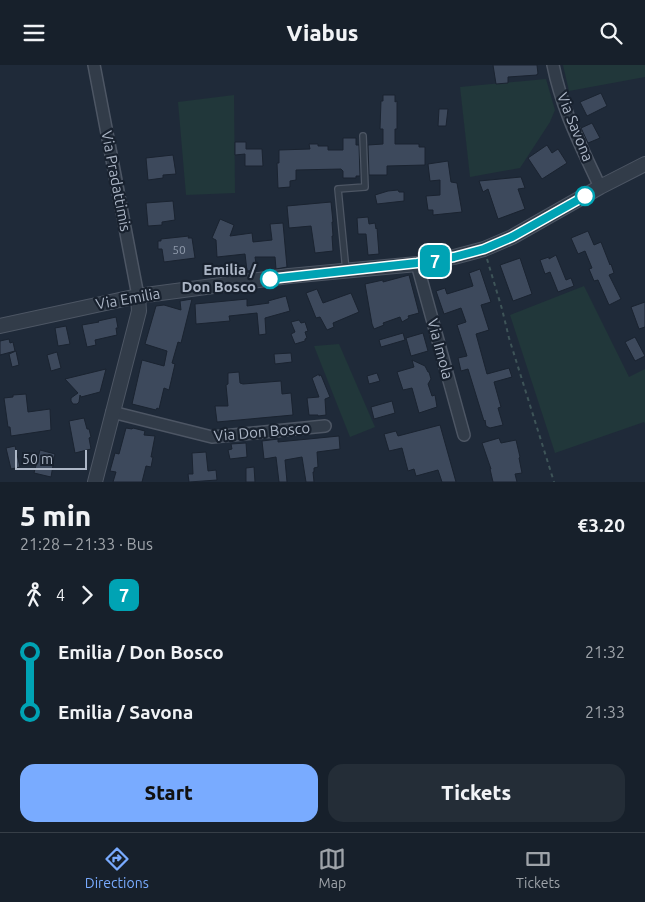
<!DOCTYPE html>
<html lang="en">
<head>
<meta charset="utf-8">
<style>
	:root { --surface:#17202b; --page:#242d37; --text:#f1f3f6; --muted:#9ea3a9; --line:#363e47; --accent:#79abff }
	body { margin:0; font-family:Ubuntu,sans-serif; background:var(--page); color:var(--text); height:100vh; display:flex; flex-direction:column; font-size:19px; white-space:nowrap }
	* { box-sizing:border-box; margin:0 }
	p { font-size:16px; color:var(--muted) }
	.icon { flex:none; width:28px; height:28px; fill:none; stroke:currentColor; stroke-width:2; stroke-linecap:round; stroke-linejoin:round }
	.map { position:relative; height:417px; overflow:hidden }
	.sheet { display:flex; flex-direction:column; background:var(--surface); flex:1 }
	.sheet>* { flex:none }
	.badge { padding:0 10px; border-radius:8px; font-size:18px; line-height:32px }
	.scale { position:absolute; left:15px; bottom:12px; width:72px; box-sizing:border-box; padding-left:5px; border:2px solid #acb6c6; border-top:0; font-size:14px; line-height:18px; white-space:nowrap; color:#acb6c6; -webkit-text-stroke:4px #18212e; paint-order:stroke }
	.map>.badge { position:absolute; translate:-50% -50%; box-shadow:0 0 0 2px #fff }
	.legs { display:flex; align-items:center; gap:8px; height:55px; padding:0 20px; font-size:16px }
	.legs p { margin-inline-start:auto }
	.head { display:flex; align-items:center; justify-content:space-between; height:85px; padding:0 20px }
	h1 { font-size:28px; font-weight:800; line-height:38px }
	.cta { display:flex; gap:10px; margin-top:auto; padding:10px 20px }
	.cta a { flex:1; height:58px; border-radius:15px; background:var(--accent); color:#111; font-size:20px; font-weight:800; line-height:58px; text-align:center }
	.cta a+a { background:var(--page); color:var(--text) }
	ul { padding:0 20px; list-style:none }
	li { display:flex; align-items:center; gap:18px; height:60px; font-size:19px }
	li i { display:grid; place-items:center; width:8px; height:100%; margin:0 6px; background:currentColor }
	li i::after { content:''; width:12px; height:12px; margin:-6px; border:4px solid; border-radius:50%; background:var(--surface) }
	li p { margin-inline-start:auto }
	li:first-child i { background:linear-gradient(#0000 50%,currentColor 0) }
	li:last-child i { background:linear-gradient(currentColor 50%,#0000 0) }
	header { display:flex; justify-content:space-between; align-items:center; height:65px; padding:0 20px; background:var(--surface); font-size:22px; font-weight:800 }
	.menu { display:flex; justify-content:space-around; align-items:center; height:70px; border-top:1px solid var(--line); background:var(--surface); font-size:14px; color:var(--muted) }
	.menu a { display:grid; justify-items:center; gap:2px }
	.menu .on { color:var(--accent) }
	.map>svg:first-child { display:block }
</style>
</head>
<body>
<header><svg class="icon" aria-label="menu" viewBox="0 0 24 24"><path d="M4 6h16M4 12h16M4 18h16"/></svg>Viabus<svg class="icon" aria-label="search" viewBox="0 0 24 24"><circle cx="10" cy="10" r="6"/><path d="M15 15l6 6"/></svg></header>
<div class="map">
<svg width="645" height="417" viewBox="0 0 645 417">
	<rect width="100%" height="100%" fill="#1f2a39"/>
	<g fill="#21373a">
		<path d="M563,0H645V12L569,26Z"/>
		<path d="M546,14L555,45L550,57L520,103L470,112L460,22Z"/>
		<path d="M234,30L235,128L186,130L178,37Z"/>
		<path d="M584,221L629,312L645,304V359L644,357L555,388L510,250Z"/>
		<path d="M339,279L375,362L350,372L314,281Z"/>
	</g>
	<g fill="#3d495c" stroke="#1a2330">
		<path d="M493,0H537L538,9H537V10L508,12V18L496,19Z"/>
		<path d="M601,28L607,41L587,51L580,37Z"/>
		<path d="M383,30H395V37L397,36V64H395V79H419V82H425V100L387,101V110H369L368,80L383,79V64H380L381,36H383Z"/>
		<path d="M439,44H448L446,61H438Z"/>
		<path d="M592,58L600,73L588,78L581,63Z"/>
		<path d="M343,73H356V80H359L360,111H356V113H343V106L341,104L296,105V115L290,116V122L278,123L277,98H279V85L310,84L309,79H318V81H328V85H343Z"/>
		<path d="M235,77H246V84H262L263,101H245V89L235,90Z"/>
		<path d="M547,80L552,88L558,84L567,98L542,114L528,93Z"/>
		<path d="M173,90L176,109L163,110V113L148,115L146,93Z"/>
		<path d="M448,96L451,117L457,118L462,147L433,150V145H428L426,131L440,130V115L430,116L428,99Z"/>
		<path d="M521,112L525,123L518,124L525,144L498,154L488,124L483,127L479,116Z"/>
		<path d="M398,125L399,127H404V136L377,139L375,130L388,126Z"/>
		<path d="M173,136L175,155L162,157V160L148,161L146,138Z"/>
		<path d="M331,137L333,157H332L333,171H332L333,186L315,188L311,161L289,163L287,141Z"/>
		<path d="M368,152L369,159L375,158L376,164L377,163L379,189L368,190L366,169H358L357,153Z"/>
		<path d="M220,154L234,160L230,171L252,168L253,177L272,175L270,159L283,158L287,202L276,204L275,192H255L257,205L247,206L245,189L217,192L216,175L212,173Z"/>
		<path d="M588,166L594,180L601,177L610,200L611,199L614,208L609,210L621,234L609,240L598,215L594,216L589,204L592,203L585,186L578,189L571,173Z"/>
		<path d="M189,171L188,173H192L195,193L164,197L162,184H158V176H161V174Z"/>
		<path d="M556,190L566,215L571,213L574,221L558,227L550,207L545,209L540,195L549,192V194Z"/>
		<path d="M520,193L532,229L513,236L500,200Z"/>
		<path d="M480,204L491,237L481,240L489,265L476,269L487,309L509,303L512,312L494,317L501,342L498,343L503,360L490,363L486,361L485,355L484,356L468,304L461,306L458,293L467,291L457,260L466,257L461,243L444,249L436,226L445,223L447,229L473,221L469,208Z"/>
		<path d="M409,210L419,248L408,251L409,253L402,257L400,252L383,258L384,260L374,264L372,259L365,219L383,215V217Z"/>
		<path d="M317,224L323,238L351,228L359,247L333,258L334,262L327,265L320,252L316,253L306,228Z"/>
		<path d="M286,231L290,246L265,253L266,269L259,270L257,248L229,251L230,256L196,259L195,239L247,234V241L269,238L268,236Z"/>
		<path d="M192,234L181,278L178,277L172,298L175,299L169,325L164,323L159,344L157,343L156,345L132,339L142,295L164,301L167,286L145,279L156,241L164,240L181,245L180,236Z"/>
		<path d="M645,237V262L639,264L631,242Z"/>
		<path d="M116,252L118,263H116L117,270L95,275L96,280L87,282L82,260L99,257L98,256Z"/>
		<path d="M299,255L301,258L305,257L308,266L305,267L307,273L305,274V276L295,279L291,269L295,267L291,257Z"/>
		<path d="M66,261L70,279L58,281L55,263Z"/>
		<path d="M403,268L405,275L381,282L379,275Z"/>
		<path d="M423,268L428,286L411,291L406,273Z"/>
		<path d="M635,272L645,291L635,296L625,277Z"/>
		<path d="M9,274L10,278L13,277L15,286L0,290V276Z"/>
		<path d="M16,286L19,300L12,302L9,289Z"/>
		<path d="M57,287L61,303L51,306L47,290Z"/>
		<path d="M291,288L292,297L275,299L274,289Z"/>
		<path d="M412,295L425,301L428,307H429L431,314L428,319L432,331L435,330L437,342L419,348L412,323L403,325L397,307L414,302Z"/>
		<path d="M106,304L100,327L81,332L80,330L79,337L77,339H73L71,336V333L78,328L65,314Z"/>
		<path d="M239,307L240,318L243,319L281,316L282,329L291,328L293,350L217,357L215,341H228L226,320L228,319V308Z"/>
		<path d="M377,308L380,316L369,319L367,311Z"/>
		<path d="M319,309V311L321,310L330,332L325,334L326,350L318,351V350H309L307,333L319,332L312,313Z"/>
		<path d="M26,329L28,347L50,344L51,365L11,371L10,362H8L4,333L13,332V330Z"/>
		<path d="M392,336L395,348L374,354L371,342Z"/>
		<path d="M84,353L87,364H89L91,372L89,373L91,384L75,388L69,356Z"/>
		<path d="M440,360L447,385L456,417H442L438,405L416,411L414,404L408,406L402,383L389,386L384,369L396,366L398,371Z"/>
		<path d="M126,363L132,364L133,363L145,366L144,370L155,371L151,392H153L151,402L146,401L142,417H113L116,407L110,406L115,388L119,389Z"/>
		<path d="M339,371L340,384L317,387L318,402L314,403V407H313L314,417H306L302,392L285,395L287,417H279L276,392L264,394L262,376L278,374V377Z"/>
		<path d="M499,373L501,378L516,375L520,392L519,393L522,408L515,409L517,417H493L490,404H491L482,378Z"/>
		<path d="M246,378L247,392L230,394L228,385L232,384L231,379Z"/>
		<path d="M15,381L20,402L11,404L6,383Z"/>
		<path d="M40,385L55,389L51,412L34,408Z"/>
		<path d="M206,387L208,406L216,405L217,415L189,417L188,409H193L192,388Z"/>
		<path d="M254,402L255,417H246V403Z"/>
	</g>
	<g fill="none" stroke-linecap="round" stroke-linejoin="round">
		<g stroke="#4d5664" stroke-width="8">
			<path id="service" d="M346,206L338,124L365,122L363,71"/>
		</g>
		<g stroke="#4d5664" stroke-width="14">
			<g id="minor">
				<path d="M94,0L138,231"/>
				<path d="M553,0C562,45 581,81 600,122"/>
				<path d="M417,199L464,370"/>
				<path d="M112,347L212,372L325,361"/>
			</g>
		</g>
		<g stroke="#4d5664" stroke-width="16">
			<g id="tertiary">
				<path d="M0,261L138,231L289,211L417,199L454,192L484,184L512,172L600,122L645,99"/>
				<path d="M95,417L139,246L138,231"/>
			</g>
		</g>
		<path stroke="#3e5458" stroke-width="2" stroke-dasharray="4 4" stroke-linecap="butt" d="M487,194L502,244L509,273L554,417"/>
		<use href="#service" stroke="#323c49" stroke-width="5.5"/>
		<use href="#minor" stroke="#323c49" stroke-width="11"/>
		<use href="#tertiary" stroke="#323c49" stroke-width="14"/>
	</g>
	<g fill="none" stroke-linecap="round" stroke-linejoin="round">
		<g stroke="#fff" stroke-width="11">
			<path id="line-1" d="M270,214L417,198L454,192L484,184L512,172L585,131"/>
		</g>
		<use href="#line-1" stroke="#00a3b4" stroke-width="8"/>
	</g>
	<g fill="#fff" stroke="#00a3b4" stroke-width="2.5">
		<circle cx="585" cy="131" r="9"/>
		<circle cx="270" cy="214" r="9"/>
	</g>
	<g text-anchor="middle" stroke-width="4.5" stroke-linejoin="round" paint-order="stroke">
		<g font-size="12" fill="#909bac">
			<text x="179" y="189">50</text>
		</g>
		<g font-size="15" fill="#acb6c6" stroke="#18212e">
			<text transform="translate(575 62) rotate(68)" y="5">Via Savona</text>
			<text transform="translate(116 116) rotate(79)" y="5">Via Pradattimis</text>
			<text transform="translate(128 234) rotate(-10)" y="5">Via Emilia</text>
			<text transform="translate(440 284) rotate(75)" y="5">Via Imola</text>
			<text transform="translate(262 367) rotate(-5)" y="5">Via Don Bosco</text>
		</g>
		<g font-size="15" font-weight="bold" fill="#acb6c6" stroke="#18212e" text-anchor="end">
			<text x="256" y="210">Emilia /<tspan x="256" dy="17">Don Bosco</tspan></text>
		</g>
	</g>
</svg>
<div class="scale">50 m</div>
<b class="badge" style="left:435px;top:196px;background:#00a3b4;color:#fff">7</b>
</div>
<section class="sheet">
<div class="head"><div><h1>5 min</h1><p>21:28 – 21:33 · Bus</p></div><b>€3.20</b></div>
<div class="legs"><svg class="icon" aria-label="walk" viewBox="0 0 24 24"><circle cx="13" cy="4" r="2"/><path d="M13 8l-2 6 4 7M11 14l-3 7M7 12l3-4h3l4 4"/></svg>4<svg class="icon" aria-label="forward" viewBox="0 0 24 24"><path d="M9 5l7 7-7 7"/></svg><b class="badge" style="background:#00a3b4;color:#fff">7</b></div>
<ul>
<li><i style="color:#00a3b4"></i><b>Emilia / Don Bosco</b><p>21:32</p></li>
<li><i style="color:#00a3b4"></i><b>Emilia / Savona</b><p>21:33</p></li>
</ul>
<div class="cta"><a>Start</a><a>Tickets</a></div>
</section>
<nav class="menu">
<a class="on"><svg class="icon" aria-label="directions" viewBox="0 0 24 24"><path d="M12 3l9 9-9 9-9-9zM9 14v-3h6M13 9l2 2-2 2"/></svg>Directions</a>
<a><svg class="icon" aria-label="map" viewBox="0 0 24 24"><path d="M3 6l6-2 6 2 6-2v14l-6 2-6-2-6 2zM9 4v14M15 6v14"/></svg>Map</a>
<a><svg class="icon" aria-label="tickets" viewBox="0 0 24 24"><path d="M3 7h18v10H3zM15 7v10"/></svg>Tickets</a>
</nav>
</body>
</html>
